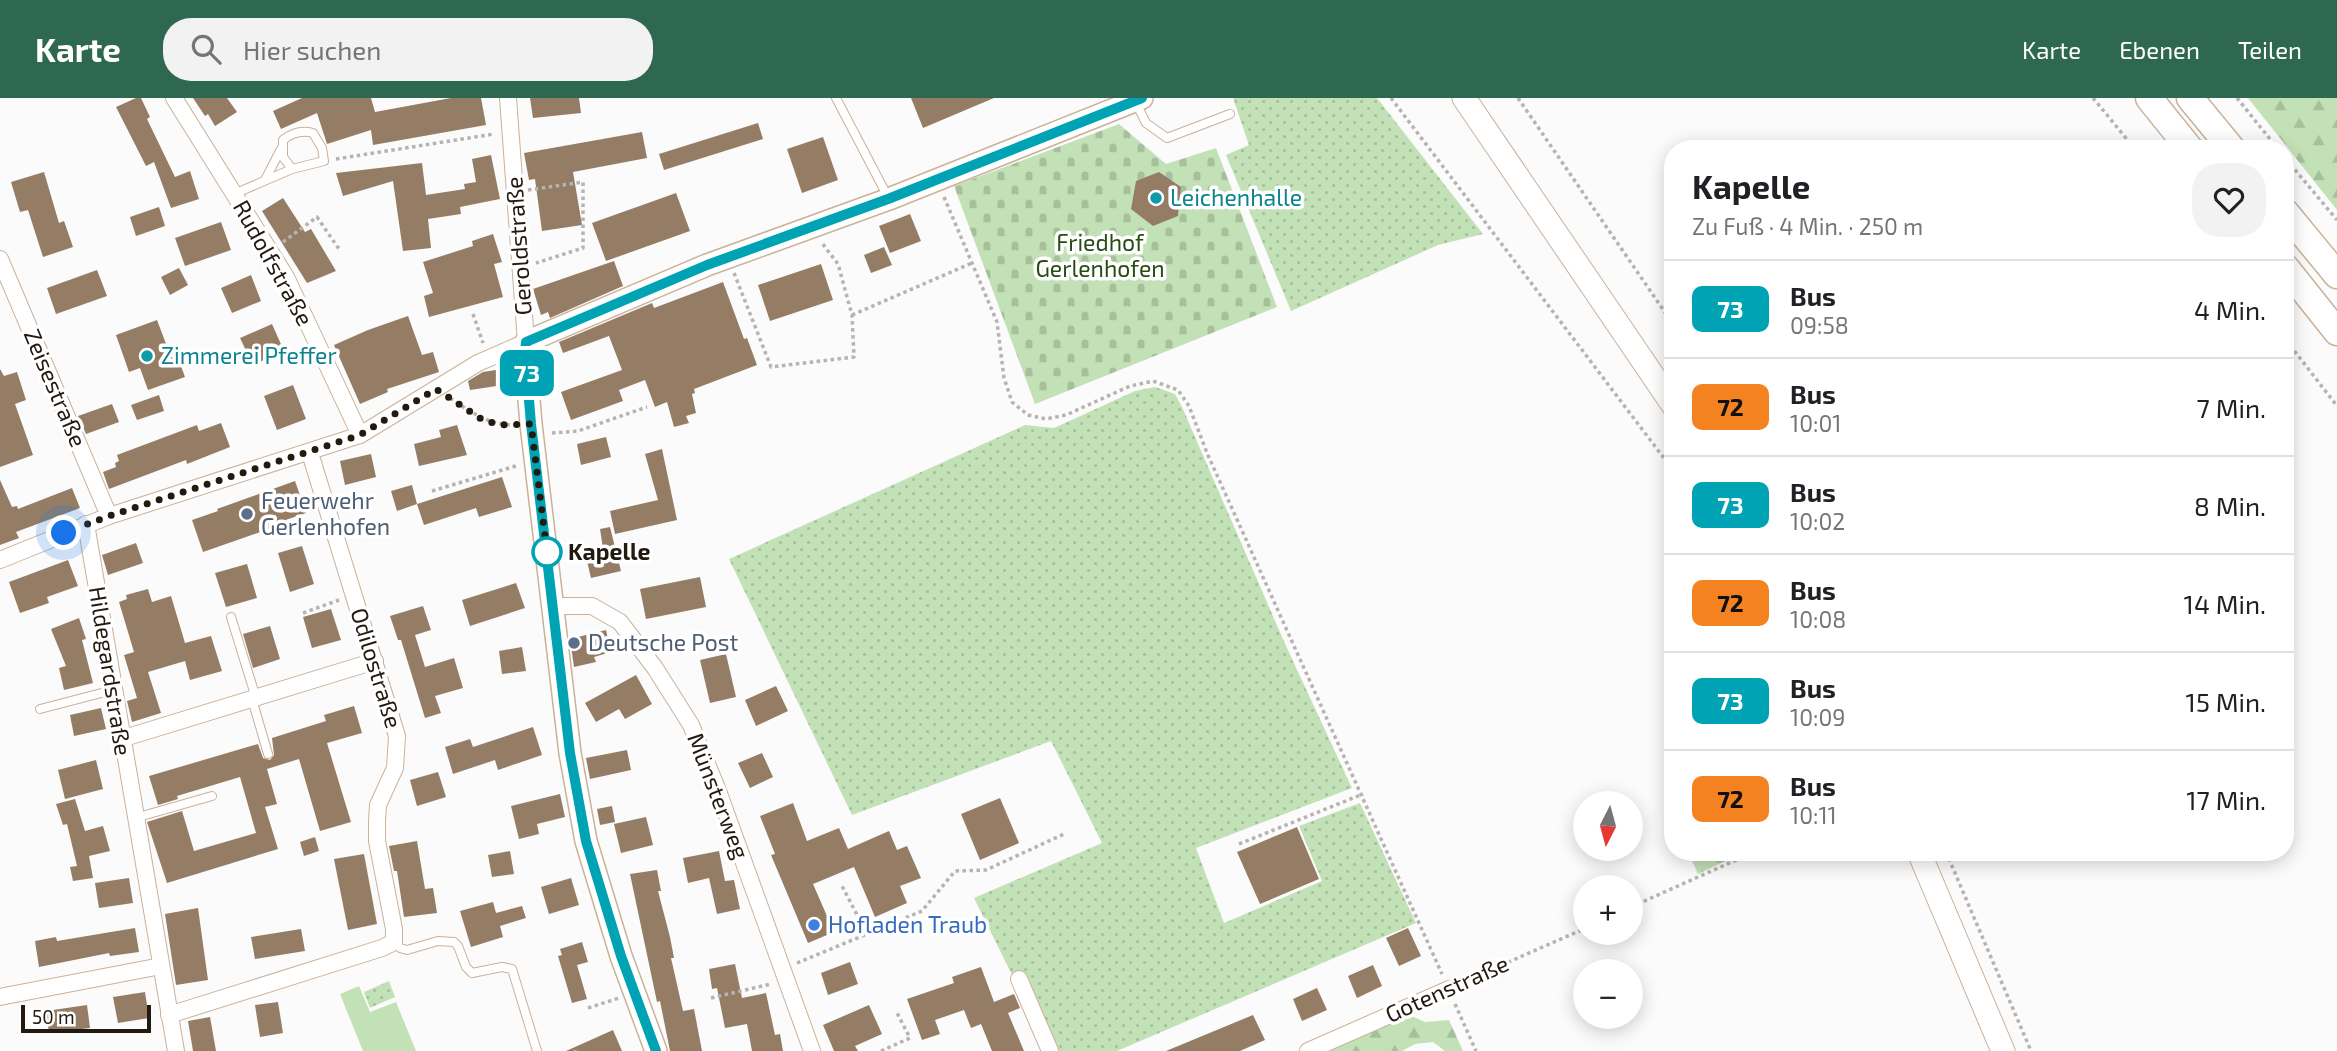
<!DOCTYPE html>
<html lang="de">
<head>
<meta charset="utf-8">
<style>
	:root { --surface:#fff; --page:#f2f2f2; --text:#202124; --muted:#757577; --line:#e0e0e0; --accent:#2e6851 }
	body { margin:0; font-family:"Exo 2",sans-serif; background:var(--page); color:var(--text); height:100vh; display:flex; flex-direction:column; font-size:26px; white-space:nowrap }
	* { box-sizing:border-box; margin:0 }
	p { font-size:23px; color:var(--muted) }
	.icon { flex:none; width:38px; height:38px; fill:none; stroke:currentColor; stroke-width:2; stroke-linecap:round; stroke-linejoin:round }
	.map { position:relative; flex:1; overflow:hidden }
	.details { position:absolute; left:1664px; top:42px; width:630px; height:721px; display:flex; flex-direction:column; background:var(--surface); border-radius:28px; box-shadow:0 4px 18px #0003 }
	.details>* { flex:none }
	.badge { padding:0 14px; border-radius:10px; font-size:24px; line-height:46px }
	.needle { width:46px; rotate:186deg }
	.controls { position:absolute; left:1573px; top:693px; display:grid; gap:14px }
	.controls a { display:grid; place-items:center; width:70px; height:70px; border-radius:50%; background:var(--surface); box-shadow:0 4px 18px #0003; font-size:35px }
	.scale { position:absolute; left:21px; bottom:18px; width:130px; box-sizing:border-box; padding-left:7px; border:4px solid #22190f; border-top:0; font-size:19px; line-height:24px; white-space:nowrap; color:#22190f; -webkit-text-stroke:5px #fff; paint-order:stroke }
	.you { position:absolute; width:35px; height:35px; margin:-18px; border:5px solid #fff; border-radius:50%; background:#1a73e8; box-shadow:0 0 0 10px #1a73e833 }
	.map>.badge { position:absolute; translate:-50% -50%; box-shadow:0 0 0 4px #fff }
	.round { display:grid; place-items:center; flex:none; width:74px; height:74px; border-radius:28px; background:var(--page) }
	.summary { display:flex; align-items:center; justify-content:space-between; height:119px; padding:0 28px }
	h1 { font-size:33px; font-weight:700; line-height:52px }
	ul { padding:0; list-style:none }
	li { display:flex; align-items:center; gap:21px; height:98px; padding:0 28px; border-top:2px solid var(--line) }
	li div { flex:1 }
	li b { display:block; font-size:26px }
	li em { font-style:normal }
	li .badge { min-width:77px; font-weight:700; text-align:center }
	header { display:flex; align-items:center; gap:42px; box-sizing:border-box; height:98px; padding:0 35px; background:var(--accent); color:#fff }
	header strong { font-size:33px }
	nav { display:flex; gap:38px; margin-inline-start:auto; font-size:24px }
	.search { width:490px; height:63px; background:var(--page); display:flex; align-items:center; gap:18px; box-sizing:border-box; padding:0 24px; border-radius:28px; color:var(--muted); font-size:26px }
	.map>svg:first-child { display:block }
</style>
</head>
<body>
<header>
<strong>Karte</strong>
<div class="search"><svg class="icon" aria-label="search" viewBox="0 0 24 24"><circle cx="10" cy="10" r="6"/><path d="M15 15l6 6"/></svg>Hier suchen</div>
<nav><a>Karte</a><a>Ebenen</a><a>Teilen</a></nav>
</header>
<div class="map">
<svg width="2337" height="953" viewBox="0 0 2337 953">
	<defs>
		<pattern id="grass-dots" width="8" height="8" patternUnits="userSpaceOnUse" patternTransform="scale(1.75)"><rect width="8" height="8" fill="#c3e1b6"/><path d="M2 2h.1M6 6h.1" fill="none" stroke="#a7c09b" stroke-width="1.8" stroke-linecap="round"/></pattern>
		<pattern id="forest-firs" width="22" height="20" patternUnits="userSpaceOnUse" patternTransform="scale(1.75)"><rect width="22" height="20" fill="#c3e1b6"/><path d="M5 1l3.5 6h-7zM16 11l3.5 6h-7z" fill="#a7c09b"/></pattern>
		<pattern id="cemetery-stones" width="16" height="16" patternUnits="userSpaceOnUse" patternTransform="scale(1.75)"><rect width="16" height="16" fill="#c3e1b6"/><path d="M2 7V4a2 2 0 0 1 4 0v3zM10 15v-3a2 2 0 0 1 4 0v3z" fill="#a7c09b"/></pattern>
	</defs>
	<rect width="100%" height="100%" fill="#fbfbfb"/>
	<g fill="url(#grass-dots)">
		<path d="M1233,0H1377L1483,136L1438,147L1291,213L1226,57L1249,47Z"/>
		<path d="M1155,289L1175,296L1182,309L1286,548L1352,690L1196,750L1224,825L1322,783L1299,728L1360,705L1416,825L1117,953H1058L1023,875L1012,877L974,800L1102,745L1051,643L852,717L729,461L1025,327L1054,330L1135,293Z"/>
		<path d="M389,883L395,899L370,910L364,894Z"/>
	</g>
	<g fill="url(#forest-firs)">
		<path d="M2248,0H2337V112Z"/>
		<path d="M1688,754H1744L1698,776Z"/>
		<path d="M1407,916L1425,924L1449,922L1463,953H1445L1433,944L1415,946L1402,953H1327Z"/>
	</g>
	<path fill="url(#cemetery-stones)" d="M1119,26L1166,66L1216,50L1277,209L1035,306L954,88Z"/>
	<path fill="#c3e1b6" d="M359,888L370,914L396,904L416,953H363L340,896Z"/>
	<g fill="#957d65">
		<path d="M136,0H141L150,19L147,21L175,79L190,73L199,101L171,110L154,64L146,68L116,9Z"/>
		<path d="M193,0H227L237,14L215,28L208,16L205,18Z"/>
		<path d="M302,0H371L375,14L451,0H481L486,27L373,47L371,32L327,46L317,15L281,31L273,13Z"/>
		<path d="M530,0H579L581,15L533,20Z"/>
		<path d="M911,0H994L923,30Z"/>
		<path d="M758,25L763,41L664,72L659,56Z"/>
		<path d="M642,34L647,60L573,74L582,127L542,133L535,81L529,82L524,55Z"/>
		<path d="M823,39L838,82L802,95L787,51Z"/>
		<path d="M491,57L500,101L460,109L461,116L428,121L431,150L403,153L393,83L343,98L336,75L422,65L426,97L465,91L464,86L476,84L472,61Z"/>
		<path d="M44,74L59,125L64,123L73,149L43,159L28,112L20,114L11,84Z"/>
		<path d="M1159,74L1181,89L1178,118L1153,128L1131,111L1136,83Z"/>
		<path d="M676,95L690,133L606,163L592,125Z"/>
		<path d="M283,100L305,134L311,131L336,173L307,185L262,113Z"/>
		<path d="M159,109L165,128L136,138L130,119Z"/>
		<path d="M910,116L921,143L890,155L879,128Z"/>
		<path d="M221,124L231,152L185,168L175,140Z"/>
		<path d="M493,136L502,164L494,166L503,199L429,219L424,198L433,195L423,164L473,148L472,143Z"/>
		<path d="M884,149L892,167L871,175L864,157Z"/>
		<path d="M614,163L623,188L550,220L548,214L541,217L533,191Z"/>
		<path d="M821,166L833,202L770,223L758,187Z"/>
		<path d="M179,170L188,187L170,197L161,179Z"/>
		<path d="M97,172L107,198L56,216L47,190Z"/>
		<path d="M251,177L261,203L232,215L221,190Z"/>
		<path d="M723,184L744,241L747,240L757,267L694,291L695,295L692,296L696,315L686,318L689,325L674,329L667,304L655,309L645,282L619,292L623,303L571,322L561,294L622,272L609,238L563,255L559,244L652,205L654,210Z"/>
		<path d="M408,218L422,257L433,254L439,274L387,291L388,294L360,306L334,247L368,232Z"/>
		<path d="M157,222L171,259L177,257L185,279L148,292L140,270L129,274L116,237Z"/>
		<path d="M272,226L284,253L253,267L240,240Z"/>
		<path d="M508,270L510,286L470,292L468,283L483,274Z"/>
		<path d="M0,271L4,278L17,274L26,302L15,306L33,357L0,369Z"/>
		<path d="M293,287L306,321L277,332L264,298Z"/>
		<path d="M159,297L164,313L137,322L131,307Z"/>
		<path d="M112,306L119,324L86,336L78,318Z"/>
		<path d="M221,325L230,349L187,366L186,362L109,391L103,374L116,369L115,365L119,363L117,357L197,327L199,333Z"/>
		<path d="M457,327L467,357L419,368L414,346L441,339L439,332Z"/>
		<path d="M606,339L611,359L581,367L577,346Z"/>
		<path d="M662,351L677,422L615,436L610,413L658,402L645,356Z"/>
		<path d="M371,356L376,379L345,387L340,363Z"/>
		<path d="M502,379L512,409L479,419L476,410L424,427L417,406Z"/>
		<path d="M0,382L12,409L17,408L18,411L72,390L80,410L16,434L19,440L0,447Z"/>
		<path d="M295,383L306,415L274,426L275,429L203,454L192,422L218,413L217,411Z"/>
		<path d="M412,387L417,406L397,413L391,393Z"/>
		<path d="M610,429L621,473L591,480L587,463L604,457L600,431Z"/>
		<path d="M136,445L143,465L108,477L102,457Z"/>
		<path d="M302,448L314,486L290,494L278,455Z"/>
		<path d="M68,462L78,488L47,499L49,505L20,515L9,484Z"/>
		<path d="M247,466L257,500L226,509L215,475Z"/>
		<path d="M700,479L706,509L646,521L640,491Z"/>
		<path d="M516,485L525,510L470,528L462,502Z"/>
		<path d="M148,491L152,504L171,498L185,545L211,538L222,573L190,582L185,563L148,574L161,615L132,624L127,603L137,600L124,557L134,554L119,504L127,501L126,497Z"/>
		<path d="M423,508L431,532L415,537L425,569L454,560L463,590L435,598L441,615L425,620L401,542H398L390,518Z"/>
		<path d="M331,511L341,542L312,550L303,519Z"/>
		<path d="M79,520L86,541L82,542L93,585L64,592L59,570L66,568L51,531Z"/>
		<path d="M270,528L280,561L253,570L243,536Z"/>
		<path d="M606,532L611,554L594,559L596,564L574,569L570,541Z"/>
		<path d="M522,549L526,573L502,576L499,553Z"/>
		<path d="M726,556L736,599L710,605L700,562Z"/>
		<path d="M636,577L652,606L625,621L619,611L596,624L585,605Z"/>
		<path d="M776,588L788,613L756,628L745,602Z"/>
		<path d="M354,608L362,635L327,645L351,724L320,733L299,661L267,671L277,706L265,709L278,751L167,785L147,724L182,713L194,753L256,735L240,679L177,698L178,701L158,707L149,678L258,646L263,660L270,662L274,657L272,640L326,623L324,617Z"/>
		<path d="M101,610L106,631L74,638L70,617Z"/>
		<path d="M533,629L542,657L498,672L495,662L453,676L445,649L470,641L473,649Z"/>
		<path d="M627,652L631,672L590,681L586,660Z"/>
		<path d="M762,655L773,679L750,690L738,665Z"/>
		<path d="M96,662L103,691L65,701L58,672Z"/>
		<path d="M438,674L446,699L417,708L410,682Z"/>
		<path d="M560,696L565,719L537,726L539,736L519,741L511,708Z"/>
		<path d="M1000,700L1019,745L980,762L961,716Z"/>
		<path d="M75,701L85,733L103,728L110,753L89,758L93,780L73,783L70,769L77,768L67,726L63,727L56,706Z"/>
		<path d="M793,705L807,743L839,730L848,751L889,733L897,752L907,748L921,780L900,788L907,805L875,819L854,769L813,786L834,834L808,845L771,757L775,756L760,718Z"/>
		<path d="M612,708L615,724L600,727L597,711Z"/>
		<path d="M646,719L653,747L621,755L614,726Z"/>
		<path d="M1297,729L1319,781L1260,806L1237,754Z"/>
		<path d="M315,739L319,753L304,758L300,744Z"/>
		<path d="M417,743L425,791L433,790L437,815L404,819L397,773H394L389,748Z"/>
		<path d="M510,753L514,776L492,779L488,757Z"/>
		<path d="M719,753L725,783L734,782L740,811L717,816L709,780L688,785L683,760Z"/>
		<path d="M364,756L377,826L348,832L334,761Z"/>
		<path d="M657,772L661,793H658L670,839L674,860H671L683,913L694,911L702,953H670L660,903L657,904L630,776Z"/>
		<path d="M129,780L133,805L99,810L95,785Z"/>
		<path d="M571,780L579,807L549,816L541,789Z"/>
		<path d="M493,804L496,815L522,808L526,820L500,828L503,839L471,849L460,813Z"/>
		<path d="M198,810L208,882L176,887L165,816Z"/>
		<path d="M135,830L139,854L110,858L109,855L39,869L35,843L56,839L57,843Z"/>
		<path d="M1408,830L1421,858L1399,868L1386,840Z"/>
		<path d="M301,831L305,853L255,861L251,839Z"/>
		<path d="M582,844L588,864L577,867L587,901L572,905L558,858L562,857L560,851Z"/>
		<path d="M850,864L858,886L828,897L821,875Z"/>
		<path d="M735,866L742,900L766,895L775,937L780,936L783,953H752L747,926L725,930L717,890L712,891L709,871Z"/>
		<path d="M1373,867L1382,888L1357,900L1348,878Z"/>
		<path d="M981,869L994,904L1014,896L1020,910L1008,915L1024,953H992L981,926L971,930L964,912L935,922L940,936L922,942L907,901L954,885L952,879Z"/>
		<path d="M1317,890L1327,912L1302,923L1293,901Z"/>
		<path d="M145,894L149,920L118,925L113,899Z"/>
		<path d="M278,904L283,935L260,939L255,907Z"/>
		<path d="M87,907L90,930L49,935L46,913Z"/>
		<path d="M869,907L882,936L855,948L858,953H834L823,927Z"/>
		<path d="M1253,917L1265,942L1240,953H1166Z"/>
		<path d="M210,919L216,953H193L188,923Z"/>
		<path d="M613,932L622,953H566Z"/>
	</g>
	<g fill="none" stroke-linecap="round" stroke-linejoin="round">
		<g stroke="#cbb198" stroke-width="10">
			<g id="service">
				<path d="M836,0L889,101"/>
				<path d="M1136,5L1146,25L1167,40L1230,16"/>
				<path d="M265,82L281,51"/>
				<path d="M234,96L292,71L324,63L322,50L313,35C302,32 292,35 283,42V59L292,71"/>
				<path d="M231,519L256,600"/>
				<path d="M252,601L268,656"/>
				<path d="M40,611L113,592"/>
				<path d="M135,720L212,698"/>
				<path d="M394,844L400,850L407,852L438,843L454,844L458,848L466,869L472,875L502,869L512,871L537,953"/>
			</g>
		</g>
		<g stroke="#cbb198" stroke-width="18">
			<g id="minor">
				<path d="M174,0L286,179L360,337"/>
				<path d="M0,161L109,418"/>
				<path d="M86,426L176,953"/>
				<path d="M0,462L109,418L360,337L478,265L526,244L508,0"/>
				<path d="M553,508H592L620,524L655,570L691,627L717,690L812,953"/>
				<path d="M121,641L375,563"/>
				<path d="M1019,881L1050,953"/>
				<path d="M0,899L161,868"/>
				<path d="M169,917L382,850L394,844V831L377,743V723L378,707L395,670L397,638L310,355"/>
				<path d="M1308,953L1449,891"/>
			</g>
		</g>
		<g stroke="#cbb198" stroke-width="24">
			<path id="tertiary" d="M656,953L621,858L586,743L570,655L531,326L525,254L526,244L707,167L889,101L1142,0"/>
		</g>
		<g stroke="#cbb198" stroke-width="25">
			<g id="secondary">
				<path d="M1464,0L1673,307"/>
				<path d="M1919,754L2003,953"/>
			</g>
		</g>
		<g stroke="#cbb198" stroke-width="29">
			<g id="trunk">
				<path d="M2149,0L2190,51"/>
				<path d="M2190,0L2232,51"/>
				<path d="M2286,115L2337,177"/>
				<path d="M2286,170L2337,234"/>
			</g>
		</g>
		<g stroke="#b6b3b0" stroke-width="3.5" stroke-dasharray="3.5 3.5" stroke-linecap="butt">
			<path d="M1391,0L1673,372"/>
			<path d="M1518,0L1673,226"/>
			<path d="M2093,0L2135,51"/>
			<path d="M2237,0L2278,51"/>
			<path d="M336,61L494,36"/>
			<path d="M2286,61L2337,122"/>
			<path d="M528,92L583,84V150L536,165"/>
			<path d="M944,99L997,224L1004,280L1012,304L1028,317L1046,321L1066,317L1130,288L1153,283L1178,292L1189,308L1207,355L1442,876"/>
			<path d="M283,144L317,119L339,151"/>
			<path d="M734,175L771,269L854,259L852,217L838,166L822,145"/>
			<path d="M473,216L483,245"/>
			<path d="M852,217L972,165"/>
			<path d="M2286,242L2337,308"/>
			<path d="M450,300C471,314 488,327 515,327"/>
			<path d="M552,335L578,333L647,309"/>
			<path d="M432,393L516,368"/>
			<path d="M303,515L339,502"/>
			<path d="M1239,746L1363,696"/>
			<path d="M1946,754L2031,953"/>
			<path d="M1631,809L1754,754"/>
			<path d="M867,836L922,813L955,773L986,772L1064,736"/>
			<path d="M797,865L867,836L841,786"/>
			<path d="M1463,884L1586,830"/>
			<path d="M711,900L771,886"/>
			<path d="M1455,906L1476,953"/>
			<path d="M588,910L619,900"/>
			<path d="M575,952V953"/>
			<path d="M881,953L910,940L897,915"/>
		</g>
		<use href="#service" stroke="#fff" stroke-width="8"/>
		<use href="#minor" stroke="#fff" stroke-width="16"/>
		<use href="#tertiary" stroke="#fff" stroke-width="21"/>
		<use href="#secondary" stroke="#fff" stroke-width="23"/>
		<use href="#trunk" stroke="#fff" stroke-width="26"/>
	</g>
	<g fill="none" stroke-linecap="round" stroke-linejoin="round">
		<g stroke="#fff" stroke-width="16">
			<path id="line" d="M656,953L621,858L586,743L570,655L531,326L525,254L526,244L707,167L888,101L1142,0"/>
		</g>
		<use href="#line" stroke="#00a3b4" stroke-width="10"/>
		<path stroke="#22190f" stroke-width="7" stroke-dasharray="0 12.6" d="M64,435L109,418L360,337L436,291L483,322L500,327L531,326L547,454"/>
	</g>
	<g fill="#0f9aa8" stroke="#fff" stroke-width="2.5">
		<circle cx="1156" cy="100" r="7"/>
		<circle cx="147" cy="258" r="7"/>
	</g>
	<g fill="#5c6f8a" stroke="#fff" stroke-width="2.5">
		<circle cx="247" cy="416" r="7"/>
		<circle cx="574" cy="545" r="7"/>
	</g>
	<circle fill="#fff" stroke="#00a3b4" stroke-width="3.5" cx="547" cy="454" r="14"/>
	<circle fill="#3f7fe0" stroke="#fff" stroke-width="2.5" cx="814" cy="827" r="7"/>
	<g text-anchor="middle" stroke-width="7" stroke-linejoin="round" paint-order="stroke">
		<g font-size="23" fill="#0d838f" stroke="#fff" text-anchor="start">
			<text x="1170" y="108">Leichenhalle</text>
			<text x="161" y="266">Zimmerei Pfeffer</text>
		</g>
		<g font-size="23" fill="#294c15" stroke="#fff">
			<text x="1100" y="153">Friedhof<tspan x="1100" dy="26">Gerlenhofen</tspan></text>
		</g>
		<g font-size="23" fill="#22190f" stroke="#fff">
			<text transform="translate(519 148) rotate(-94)" y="8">Geroldstraße</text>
			<text transform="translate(273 165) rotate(61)" y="8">Rudolfstraße</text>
			<text transform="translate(55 290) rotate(67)" y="8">Zeisestraße</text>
			<text transform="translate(376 570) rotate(73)" y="8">Odilostraße</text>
			<text transform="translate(110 573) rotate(81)" y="8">Hildegardstraße</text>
			<text transform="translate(718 698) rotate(69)" y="8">Münsterweg</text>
			<text transform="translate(1447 891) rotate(-24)" y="8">Gotenstraße</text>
		</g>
		<g font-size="23" fill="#4e5e75" stroke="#fff" text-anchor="start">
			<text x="261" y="411">Feuerwehr<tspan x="261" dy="26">Gerlenhofen</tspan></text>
			<text x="588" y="553">Deutsche Post</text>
		</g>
		<g font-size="23" font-weight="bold" fill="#22190f" stroke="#fff" text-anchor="start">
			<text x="568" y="462">Kapelle</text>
		</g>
		<g font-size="23" fill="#366cbe" stroke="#fff" text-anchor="start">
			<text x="828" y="835">Hofladen Traub</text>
		</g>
	</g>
</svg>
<div class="controls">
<a><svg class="needle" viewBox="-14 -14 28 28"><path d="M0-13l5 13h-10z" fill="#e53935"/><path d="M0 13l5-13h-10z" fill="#757577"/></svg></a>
<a>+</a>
<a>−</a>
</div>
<div class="scale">50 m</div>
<div class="you" style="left:64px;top:435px"></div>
<b class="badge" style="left:527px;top:275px;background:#00a3b4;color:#fff">73</b>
<section class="details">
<div class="summary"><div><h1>Kapelle</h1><p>Zu Fuß · 4 Min. · 250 m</p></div><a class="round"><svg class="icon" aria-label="heart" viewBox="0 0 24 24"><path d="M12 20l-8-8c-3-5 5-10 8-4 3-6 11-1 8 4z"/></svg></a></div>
<ul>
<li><span class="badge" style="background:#00a3b4;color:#fff">73</span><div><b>Bus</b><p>09:58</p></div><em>4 Min.</em></li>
<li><span class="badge" style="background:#f58220;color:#111">72</span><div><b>Bus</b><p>10:01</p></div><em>7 Min.</em></li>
<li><span class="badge" style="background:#00a3b4;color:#fff">73</span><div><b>Bus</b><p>10:02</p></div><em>8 Min.</em></li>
<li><span class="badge" style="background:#f58220;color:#111">72</span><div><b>Bus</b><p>10:08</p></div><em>14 Min.</em></li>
<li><span class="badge" style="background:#00a3b4;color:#fff">73</span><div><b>Bus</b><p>10:09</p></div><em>15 Min.</em></li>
<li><span class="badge" style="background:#f58220;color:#111">72</span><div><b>Bus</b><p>10:11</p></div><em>17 Min.</em></li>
</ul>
</section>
</div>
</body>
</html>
